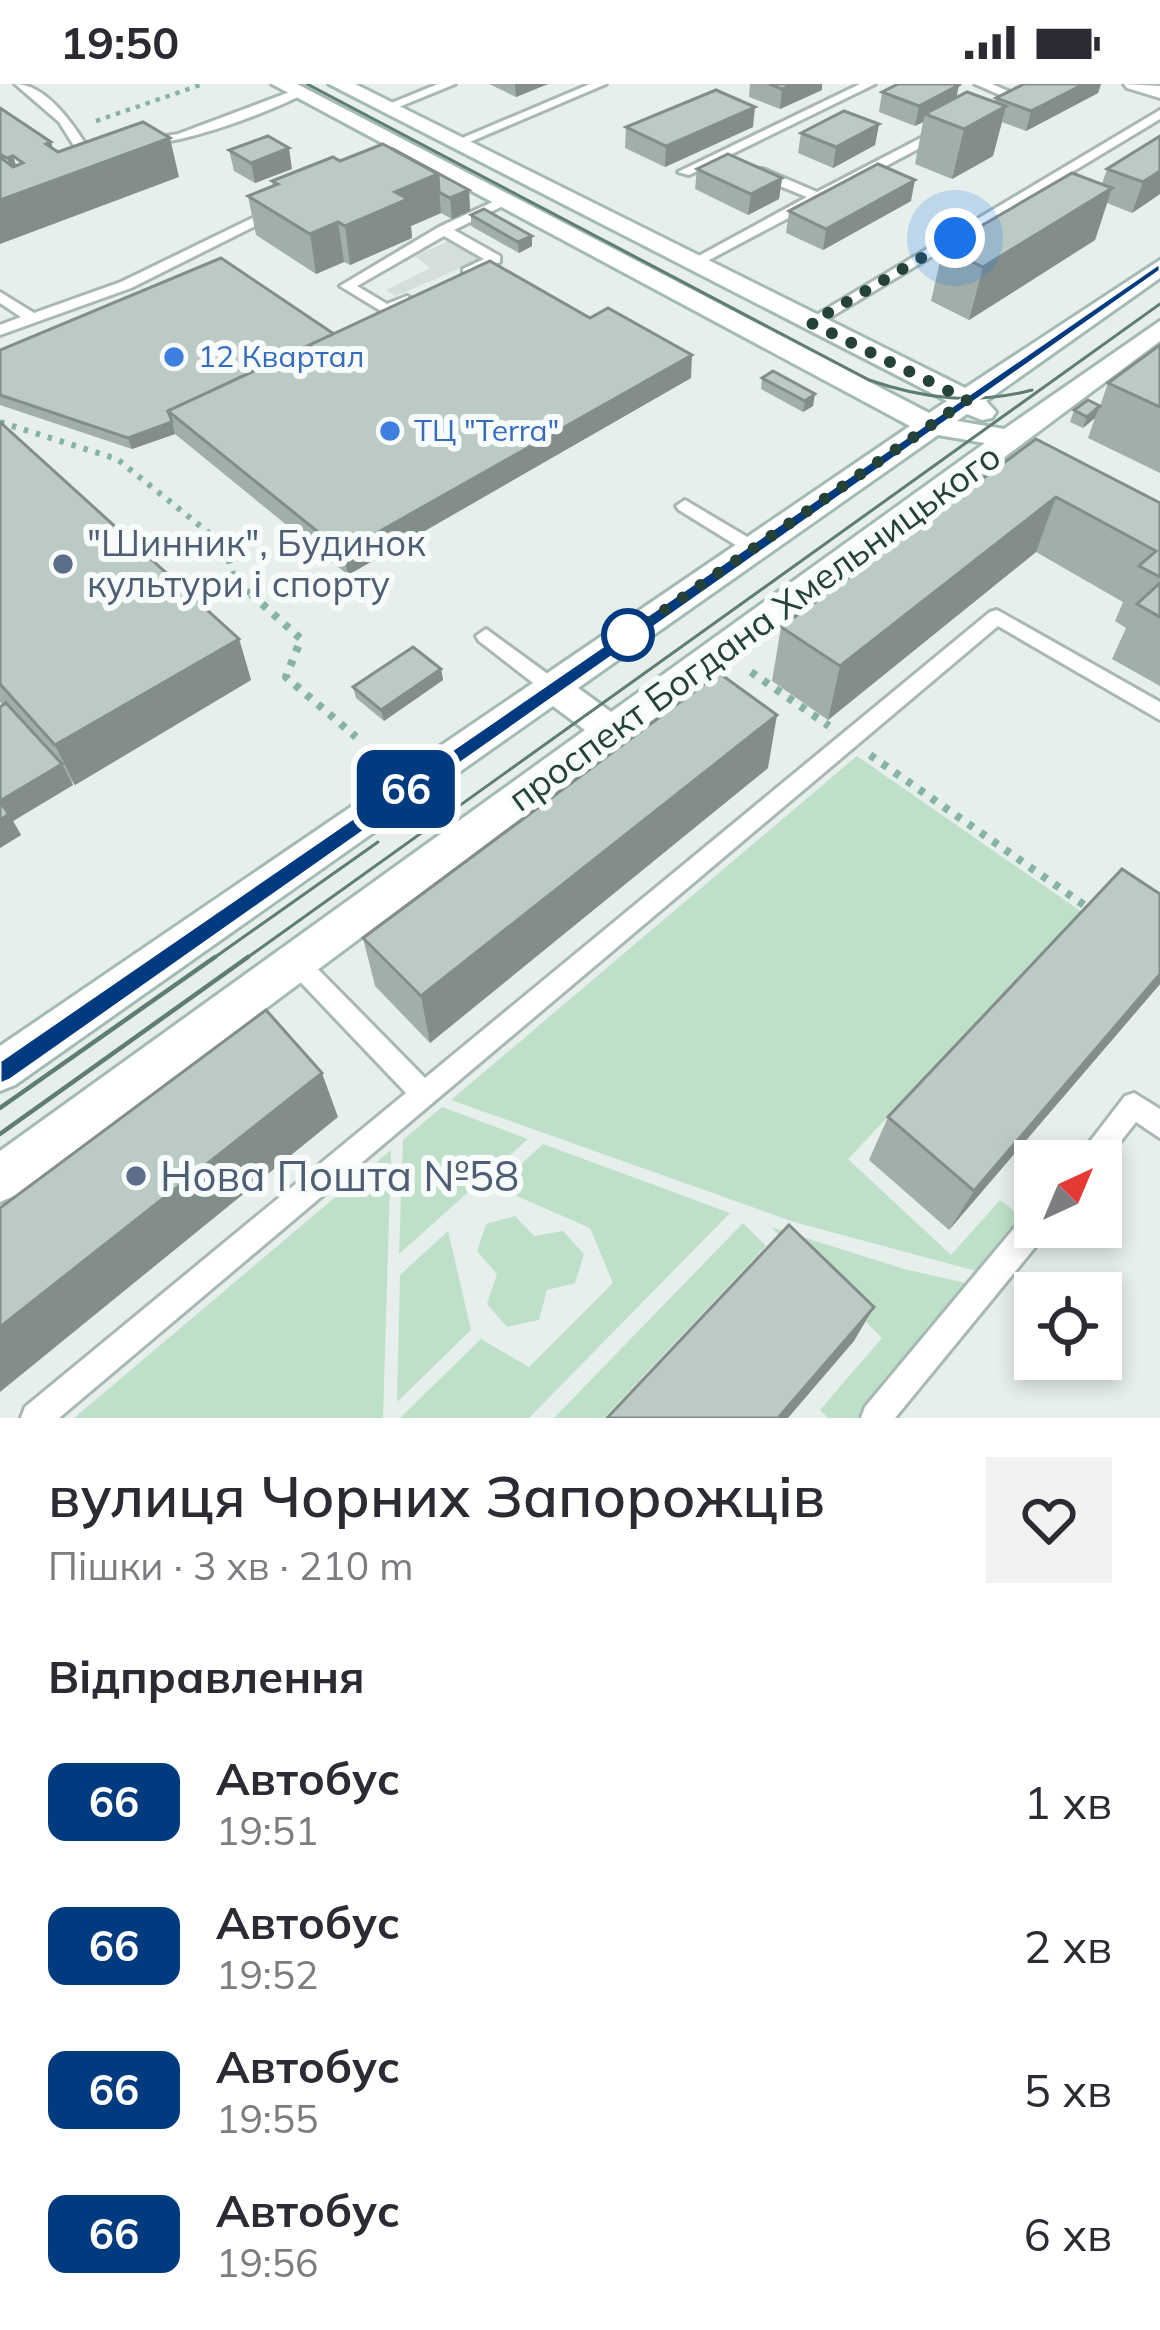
<!DOCTYPE html>
<html lang="uk">
<head>
<meta charset="utf-8">
<style>
	:root { --surface:#fff; --page:#f2f2f3; --text:#2b2b33; --muted:#7c7c81 }
	body { margin:0; font-family:Mulish,sans-serif; background:var(--page); color:var(--text); height:100vh; display:flex; flex-direction:column; font-size:45px; white-space:nowrap }
	* { box-sizing:border-box; margin:0 }
	p { font-size:39px; color:var(--muted) }
	.icon { flex:none; width:66px; height:66px; fill:none; stroke:currentColor; stroke-width:2; stroke-linecap:round; stroke-linejoin:round }
	.map { position:relative; height:1334px; overflow:hidden }
	.panel { display:flex; flex-direction:column; background:var(--surface); flex:1 }
	.panel>* { flex:none }
	.badge { padding:0 24px; border-radius:18px; font-size:42px; line-height:78px }
	.needle { width:78px; rotate:44deg }
	.buttons { position:absolute; left:1014px; top:1056px; display:grid; gap:24px }
	.buttons a { display:grid; place-items:center; width:108px; height:108px; border-radius:0px; background:var(--surface); box-shadow:0 6px 18px #0003; font-size:60px }
	.you { position:absolute; width:60px; height:60px; margin:-30px; border:9px solid #fff; border-radius:50%; background:#1a73e8; box-shadow:0 0 0 18px #1a73e833 }
	.map>.badge { position:absolute; translate:-50% -50%; box-shadow:0 0 0 6px #fff }
	h2 { padding:0 48px; font-size:45px; line-height:108px }
	.round { display:grid; place-items:center; flex:none; width:126px; height:126px; border-radius:0px; background:var(--page) }
	.head { display:flex; align-items:center; justify-content:space-between; height:204px; padding:0 48px }
	h1 { font-size:57px; font-weight:600; line-height:90px }
	ul { padding:0; list-style:none }
	li { display:flex; align-items:center; gap:36px; height:144px; padding:0 48px }
	li div { flex:1 }
	li b { display:block; font-size:45px }
	li em { font-style:normal }
	li .badge { min-width:132px; font-weight:700; text-align:center }
	.status { display:flex; justify-content:space-between; align-items:center; height:84px; padding:0 60px; background:var(--surface); direction:ltr }
	.status svg { height:33px; fill:currentColor }
	.map>svg:first-child { display:block }
</style>
</head>
<body>
<div class="status"><b>19:50</b><svg viewBox="0 0 49 12"><path d="M0 12V9h3v3zM5 12V6h3v6zM10 12V3h3v9zM15 12V0h3v12zM26 1h20v11H26zM47 4h2v5h-2z"/></svg></div>
<div class="map">
<svg width="1160" height="1334" viewBox="0 0 1160 1334">
	<rect width="100%" height="100%" fill="#e6efeb"/>
	<path fill="#d4dfda" d="M451,156L484,174L396,212L386,206L430,184L415,172Z"/>
	<g fill="#bfe0c8">
		<path d="M857,672L1082,828L848,1075L951,1171L1000,1116L1022,1133L980,1188L794,1138L451,1016Z"/>
		<path d="M442,1023L528,1055L399,1170L403,1056Z"/>
		<path d="M543,1060L730,1129L529,1334H400L481,1255L529,1283L613,1199L590,1144L496,1103Z"/>
		<path d="M391,1066L383,1334H74Z"/>
		<path d="M515,1132L534,1152L563,1147L584,1170L575,1199L547,1206L539,1236L507,1243L487,1220L497,1190L477,1167L486,1140Z"/>
		<path d="M743,1139L766,1162L604,1334H554Z"/>
		<path d="M771,1143L904,1185L970,1200L857,1334H828L820,1326L882,1254Z"/>
		<path d="M448,1147L471,1246L397,1318L400,1191Z"/>
	</g>
	<g fill="none" stroke-linecap="round" stroke-linejoin="round">
		<g stroke="#a8b8b2" stroke-width="6">
			<g id="service">
				<path d="M15,0C45,0 71,37 86,61L103,58L109,62L78,68L59,38Z"/>
				<path d="M438,0H455L389,27L379,24Z"/>
				<path d="M590,0H606L458,63L448,60Z"/>
				<path d="M860,0H875L689,91L678,88Z"/>
				<path d="M975,0H992L1017,11L1007,14Z"/>
				<path d="M295,6L305,9C278,25 165,68 139,57L178,50Z"/>
				<path d="M1160,26V35L816,242L803,239Z"/>
				<path d="M942,43L948,47L946,50L696,183L684,180L807,113L753,91V85H763L817,108Z"/>
				<path d="M499,115L511,118L454,146L500,172V178L473,191H463V185L484,175L444,152L357,202L387,220L407,212L414,216L386,230L340,202L439,143Z"/>
				<path d="M271,125L283,128L131,204L0,251V241L21,233L0,219V208L34,229L121,198Z"/>
				<path d="M685,416L759,460L762,464L759,468H747L679,426L676,422Z"/>
				<path d="M997,526L1160,618V636L998,542L59,1334H21L25,1323L406,1009L288,885L284,878L288,871L296,868L304,871L425,994L990,528Z"/>
				<path d="M486,545L560,599L563,604L560,609H546L479,557L476,552Z"/>
				<path d="M1134,1009L1160,1025V1054L1136,1038L1101,1082V1077H1075L1125,1012Z"/>
				<path d="M1035,1127V1143H1048L1045,1151L895,1334H861L865,1323L1025,1131Z"/>
			</g>
		</g>
		<g stroke="#a8b8b2" stroke-width="6">
			<path id="minor" d="M1124,0L1160,2V14L1127,4Z"/>
		</g>
		<g stroke="#a4bbb3" stroke-width="6">
			<path id="secondary" d="M272,0H297L929,329L947,317L329,0H355L965,304L1160,176V194L986,317L996,328L992,334L982,336L967,330L957,337L1004,345L1160,237V257L16,1111L0,1118V1067L585,646L553,622L15,1001L0,1007V962L910,342ZM938,351L985,359L611,628L578,604Z"/>
		</g>
		<path stroke="#86b3a5" stroke-width="4.5" stroke-dasharray="4.5 6" stroke-linecap="butt" d="M96,37L203,0"/>
		<path stroke="#86b3a5" stroke-width="6" stroke-dasharray="4.5 8" stroke-linecap="butt" d="M0,338L117,375L224,461L235,496L254,513"/>
		<g stroke="#86b3a5" stroke-width="8" stroke-dasharray="6 9" stroke-linecap="butt">
			<path d="M251,510L301,555L286,593L356,653"/>
			<path d="M751,588L829,642"/>
			<path d="M870,671L1094,828"/>
		</g>
		<use href="#service" fill="#fff" fill-rule="evenodd"/>
		<use href="#minor" fill="#fff" fill-rule="evenodd"/>
		<use href="#secondary" fill="#fff" fill-rule="evenodd"/>
		<g stroke="#5f7d75" stroke-width="3">
			<path d="M307,0L869,296C924,315 976,321 1032,306"/>
			<path d="M211,876L378,758"/>
			<path d="M244,876L1160,220"/>
		</g>
		<g stroke="#5f7d75" stroke-width="4.5">
			<path d="M0,1024L215,873"/>
			<path d="M0,1050L248,873"/>
		</g>
	</g>
	<g fill="#a1aea9">
		<path d="M489,0H548L516,13Z"/>
		<path d="M750,0H822V6L780,25L749,13Z"/>
		<path d="M1024,0H1101L1098,9L1026,47L1002,38L993,72L952,95L915,80L923,38L915,42L879,28L882,8L957,13L995,18L996,14Z"/>
		<path d="M879,40L875,61L833,84L798,69L801,49Z"/>
		<path d="M626,43H753L665,83L625,64Z"/>
		<path d="M1160,52V110L1132,129L1107,119L1095,156L969,236L931,217L943,164L1102,100L1107,85Z"/>
		<path d="M229,66L292,85L255,99L234,87Z"/>
		<path d="M340,77L469,106L470,127L452,135L441,129L411,142L412,154L350,181L344,178L316,190L256,151L248,112L273,102L272,97Z"/>
		<path d="M697,85L782,94L779,115L748,131L695,105Z"/>
		<path d="M911,117L823,166L786,149L789,127Z"/>
		<path d="M471,131L532,162L519,169L471,142Z"/>
		<path d="M334,250L691,294L348,491L175,350L132,365L0,321V266Z"/>
		<path d="M1160,261V389L1088,354L1095,334L1083,344L1070,338L1074,326L1100,322L1108,299Z"/>
		<path d="M762,294L813,322L803,328L761,305Z"/>
		<path d="M0,338L239,555L251,596L75,701L70,696L73,701L13,737L21,751L0,764L3,621L0,618Z"/>
		<path d="M1036,355L1160,419V602L1112,575L1126,544L1115,537L1123,518L1036,468L828,636L772,597L781,543Z"/>
		<path d="M441,585L443,596L384,637L356,614L353,603Z"/>
		<path d="M768,684L430,959L375,902L363,854Z"/>
		<path d="M1160,810V900L949,1146L869,1076L888,1033Z"/>
	</g>
	<g fill="#838d89">
		<path d="M515,0H548L516,13Z"/>
		<path d="M793,0H822V6L780,25L782,5Z"/>
		<path d="M1084,0H1101L1098,9L1026,47L1031,27Z"/>
		<path d="M959,1L955,21L925,30L923,38L915,42L919,22Z"/>
		<path d="M1006,22L993,72L952,95L964,45Z"/>
		<path d="M755,23L753,43L665,83L666,62Z"/>
		<path d="M879,40L875,61L833,84L836,63Z"/>
		<path d="M170,54L179,93L0,160V116L19,109L7,74L13,72L25,107L46,60L51,58L62,93Z"/>
		<path d="M289,64L292,85L255,99L251,79Z"/>
		<path d="M1160,87V110L1132,129L1143,98Z"/>
		<path d="M438,90L441,129L411,142L412,154L350,181L345,142L395,108Z"/>
		<path d="M782,94L779,115L748,131L751,110Z"/>
		<path d="M915,96L911,117L823,166L826,145Z"/>
		<path d="M1112,104L1095,156L969,236L983,183Z"/>
		<path d="M469,106L470,127L452,135L450,114Z"/>
		<path d="M338,138L344,178L316,190L310,150Z"/>
		<path d="M532,152V162L519,169L518,158Z"/>
		<path d="M692,271L691,294L348,491L343,468Z"/>
		<path d="M815,310L813,322L803,328L805,317Z"/>
		<path d="M1099,323L1095,334L1083,344L1087,333Z"/>
		<path d="M172,338L175,350L132,365L128,354Z"/>
		<path d="M1056,413L1036,468L828,636L840,582Z"/>
		<path d="M239,555L251,596L75,701L55,661Z"/>
		<path d="M441,585L443,596L384,637L381,626Z"/>
		<path d="M777,631L768,684L430,959L421,912Z"/>
		<path d="M62,680L73,701L13,737L21,751L0,764V717Z"/>
		<path d="M1160,890V900L949,1146L974,1107Z"/>
		<path d="M322,989L338,1033L0,1308V1243Z"/>
		<path d="M874,1223L854,1257L788,1334H778Z"/>
	</g>
	<g fill="#bbcac4" stroke="#838d89" stroke-width="3">
		<path d="M769,0H793L782,5Z"/>
		<path d="M898,0H957L959,1L919,22L882,8Z"/>
		<path d="M1024,0H1084L1031,27L996,14Z"/>
		<path d="M716,6L755,23L666,62L626,43Z"/>
		<path d="M967,8L1006,22L964,45L925,30Z"/>
		<path d="M0,24L51,58L46,60L58,68L143,38L170,54L0,116V73L13,83L23,79L13,72L7,74L0,70Z"/>
		<path d="M844,27L879,40L836,63L801,49Z"/>
		<path d="M268,52L289,64L251,79L229,66Z"/>
		<path d="M1160,52V87L1143,98L1107,85Z"/>
		<path d="M383,60L438,90L395,108L408,115L345,142L338,138L310,150L248,112L278,100L272,97L333,73L340,77Z"/>
		<path d="M392,65H393L469,106L450,114L439,108L438,90Z"/>
		<path d="M728,70L782,94L751,110L697,85Z"/>
		<path d="M878,80L915,96L826,145L789,127Z"/>
		<path d="M1072,89L1112,104L983,183L943,164Z"/>
		<path d="M484,125L532,152L518,158L471,131Z"/>
		<path d="M221,174L334,250L168,327L172,338L128,354L0,311V266Z"/>
		<path d="M490,177L590,234L608,224L692,271L343,468L168,327Z"/>
		<path d="M1160,261V323L1108,299Z"/>
		<path d="M773,287L815,310L805,317L762,294Z"/>
		<path d="M1088,316L1100,322L1087,333L1074,326Z"/>
		<path d="M0,338L239,555L55,661L0,600Z"/>
		<path d="M1036,355L1160,419V493L1139,482L1156,467L1056,413L840,582L781,543Z"/>
		<path d="M1160,499V533L1137,520Z"/>
		<path d="M413,563L441,585L381,626L353,603Z"/>
		<path d="M719,589L777,631L421,912L363,854Z"/>
		<path d="M6,619L62,680L0,717V623Z"/>
		<path d="M0,718L9,730L0,736Z"/>
		<path d="M1122,785L1160,810V890L974,1107L888,1033Z"/>
		<path d="M266,926L322,989L0,1243V1124Z"/>
		<path d="M789,1141L874,1223L778,1334H607Z"/>
	</g>
	<path fill="#003b80" stroke="#fff" stroke-width="3" d="M1160,179V187L10,996L0,1000V977Z"/>
	<g fill="none" stroke-linecap="round" stroke-linejoin="round">
		<path stroke="#24423a" stroke-width="12" stroke-dasharray="0 21.6" d="M628,551L620,557L967,316L811,239L955,154"/>
	</g>
	<g fill="#3f7fe0" stroke="#f7fbf9" stroke-width="4.5">
		<circle cx="174" cy="273" r="12"/>
		<circle cx="390" cy="347" r="12"/>
	</g>
	<g fill="#5c6f8a" stroke="#f7fbf9" stroke-width="4.5">
		<circle cx="63" cy="480" r="12"/>
		<circle cx="136" cy="1092" r="12"/>
	</g>
	<circle fill="#fff" stroke="#003b80" stroke-width="6" cx="628" cy="551" r="24"/>
	<g text-anchor="middle" stroke-width="12" stroke-linejoin="round" paint-order="stroke">
		<g font-size="30" fill="#366cbe" stroke="#f7fbf9" text-anchor="start">
			<text x="198" y="283">12 Квартал</text>
			<text x="414" y="357">ТЦ "Terra"</text>
		</g>
		<g font-size="36" fill="#4e5e75" stroke="#f7fbf9" text-anchor="start">
			<text x="87" y="472">"Шинник", Будинок<tspan x="87" dy="41">культури і спорту</tspan></text>
		</g>
		<g font-size="36" fill="#24423a" stroke="#f7fbf9">
			<text transform="translate(754 543) rotate(-36)" y="13">проспект Богдана Хмельницького</text>
		</g>
		<g font-size="42" fill="#4e5e75" stroke="#f7fbf9" text-anchor="start">
			<text x="160" y="1107">Нова Пошта №58</text>
		</g>
	</g>
</svg>
<div class="buttons">
<a><svg class="needle" viewBox="-14 -14 28 28"><path d="M0-13l5 13h-10z" fill="#e53935"/><path d="M0 13l5-13h-10z" fill="#7c7c81"/></svg></a>
<a><svg class="icon" aria-label="locate" viewBox="0 0 24 24"><circle cx="12" cy="12" r="6"/><path d="M12 2v4M12 18v4M2 12h4M18 12h4"/></svg></a>
</div>
<div class="you" style="left:955px;top:154px"></div>
<b class="badge" style="left:406px;top:705px;background:#003b80;color:#fff">66</b>
</div>
<section class="panel">
<div class="head"><div><h1>вулиця Чорних Запорожців</h1><p>Пішки · 3 хв · 210 m</p></div><a class="round"><svg class="icon" aria-label="heart" viewBox="0 0 24 24"><path d="M12 20l-8-8c-3-5 5-10 8-4 3-6 11-1 8 4z"/></svg></a></div>
<h2>Відправлення</h2>
<ul>
<li><span class="badge" style="background:#003b80;color:#fff">66</span><div><b>Автобус</b><p>19:51</p></div><em>1 хв</em></li>
<li><span class="badge" style="background:#003b80;color:#fff">66</span><div><b>Автобус</b><p>19:52</p></div><em>2 хв</em></li>
<li><span class="badge" style="background:#003b80;color:#fff">66</span><div><b>Автобус</b><p>19:55</p></div><em>5 хв</em></li>
<li><span class="badge" style="background:#003b80;color:#fff">66</span><div><b>Автобус</b><p>19:56</p></div><em>6 хв</em></li>
</ul>
</section>
</body>
</html>
